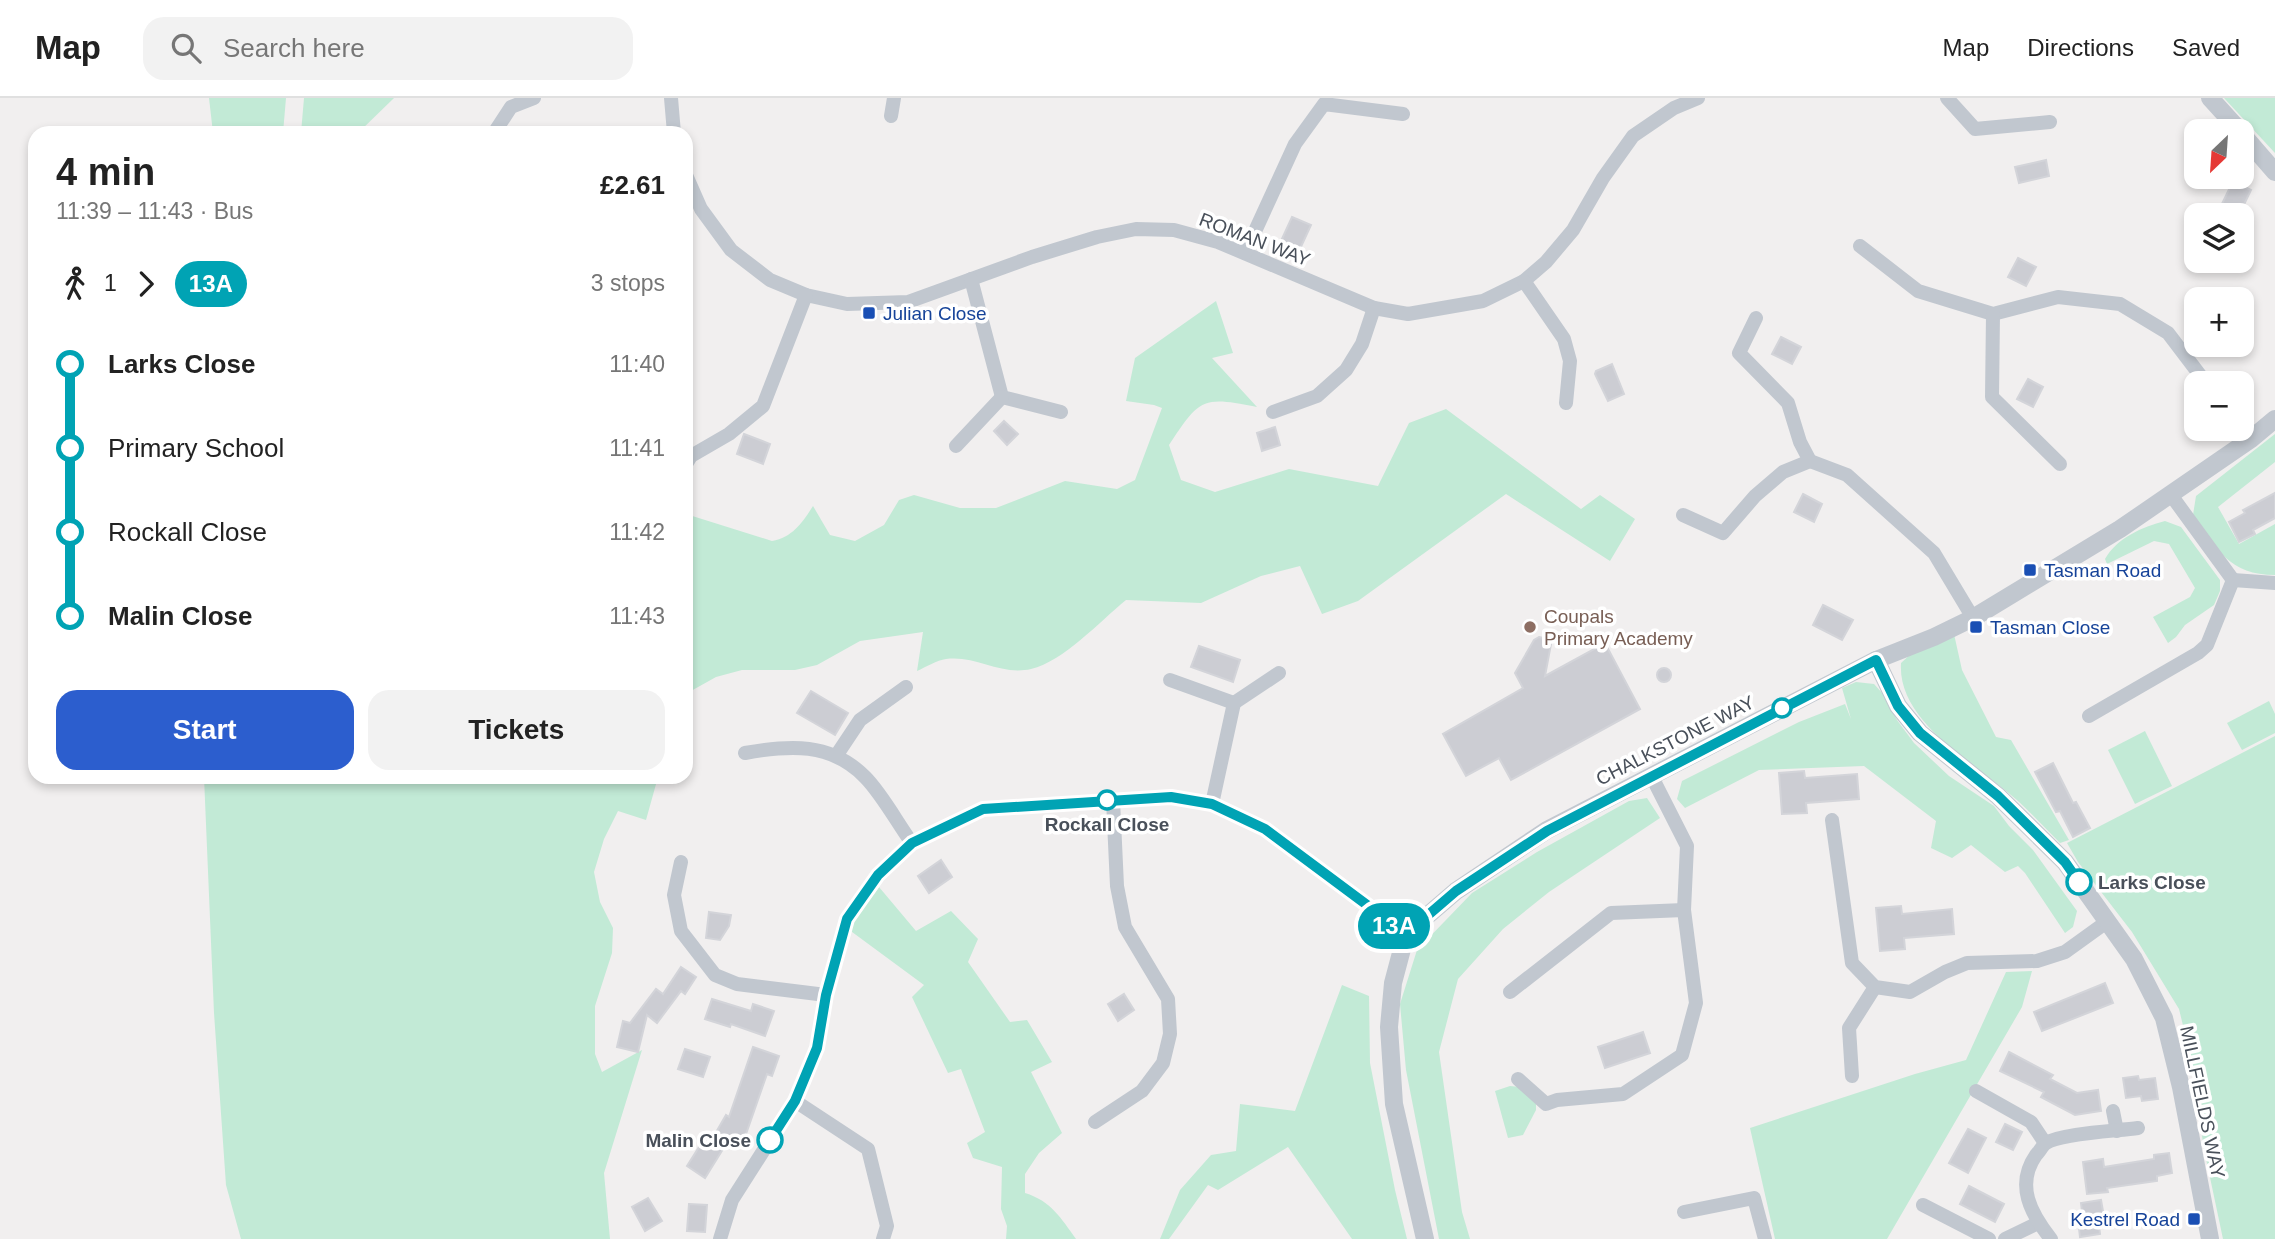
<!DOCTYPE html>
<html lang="en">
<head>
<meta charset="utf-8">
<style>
	:root { --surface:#fff; --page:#f2f2f2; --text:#222; --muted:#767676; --line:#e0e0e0; --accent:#2c5ece }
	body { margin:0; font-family:Helvetica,sans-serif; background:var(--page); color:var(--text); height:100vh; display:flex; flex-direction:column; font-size:26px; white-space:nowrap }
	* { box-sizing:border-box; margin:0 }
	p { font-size:23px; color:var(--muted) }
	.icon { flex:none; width:38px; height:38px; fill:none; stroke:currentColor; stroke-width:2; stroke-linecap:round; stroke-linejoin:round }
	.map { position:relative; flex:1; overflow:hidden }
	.details { position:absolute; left:28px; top:28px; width:665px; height:658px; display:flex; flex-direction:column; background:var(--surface); border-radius:21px; box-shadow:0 4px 10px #0003 }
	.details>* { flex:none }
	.badge { padding:0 14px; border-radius:23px; font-size:24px; line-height:46px }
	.needle { width:46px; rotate:205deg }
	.buttons { position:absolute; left:2184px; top:21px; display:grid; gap:14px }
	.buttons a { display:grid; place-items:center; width:70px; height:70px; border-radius:14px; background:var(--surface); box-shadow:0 4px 10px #0003; font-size:35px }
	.map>.badge { position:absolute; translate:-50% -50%; box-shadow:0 0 0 4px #fff }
	.legs { display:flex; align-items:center; gap:10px; height:77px; padding:0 28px; font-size:23px }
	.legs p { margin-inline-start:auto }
	.headline { display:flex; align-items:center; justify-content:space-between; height:119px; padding:0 28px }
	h1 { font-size:38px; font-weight:700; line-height:52px }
	.primary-button { display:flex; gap:14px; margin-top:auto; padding:14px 28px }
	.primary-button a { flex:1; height:80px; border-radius:21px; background:var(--accent); color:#fff; font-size:28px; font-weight:700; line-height:80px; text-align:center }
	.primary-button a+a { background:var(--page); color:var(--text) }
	ul { padding:0 28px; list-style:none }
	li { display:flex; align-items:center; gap:24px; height:84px; font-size:26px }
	li i { display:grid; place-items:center; width:10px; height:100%; margin:0 9px; background:currentColor }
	li i::after { content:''; width:18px; height:18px; margin:-9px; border:5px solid; border-radius:50%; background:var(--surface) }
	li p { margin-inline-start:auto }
	li:first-child i { background:linear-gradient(#0000 50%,currentColor 0) }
	li:last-child i { background:linear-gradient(currentColor 50%,#0000 0) }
	header { display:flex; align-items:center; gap:42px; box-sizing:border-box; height:98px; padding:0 35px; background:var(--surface); border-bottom:2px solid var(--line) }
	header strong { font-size:33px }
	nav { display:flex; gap:38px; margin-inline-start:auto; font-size:24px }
	.search { width:490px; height:63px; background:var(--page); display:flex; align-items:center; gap:18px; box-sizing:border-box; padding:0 24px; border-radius:21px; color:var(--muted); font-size:26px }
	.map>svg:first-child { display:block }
</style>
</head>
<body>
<header>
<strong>Map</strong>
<div class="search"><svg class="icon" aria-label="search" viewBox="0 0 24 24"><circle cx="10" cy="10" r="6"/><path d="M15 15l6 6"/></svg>Search here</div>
<nav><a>Map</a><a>Directions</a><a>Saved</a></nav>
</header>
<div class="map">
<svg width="2275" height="1141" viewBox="0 0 2275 1141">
	<rect width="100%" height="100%" fill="#f1efef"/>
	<g fill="#c2ead6">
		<path d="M209,0H286L283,35H213Z"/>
		<path d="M304,0H394L358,35H301Z"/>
		<path d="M2224,0H2275V55Z"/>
		<path d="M1216,203L1233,255L1212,260L1257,309C1202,298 1200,300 1169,347L1181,382L1215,394L1289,371L1378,388L1409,325L1446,311L1581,411L1600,397L1635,421L1610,463L1506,396L1358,503L1322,516L1300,468L1261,478L1201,505L1126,502C1099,524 1064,563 1031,571C1001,578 976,557 946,561C937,562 926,569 917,573L923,534L860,543L817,567L795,572H742L716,579L691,593L686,601V416L772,443C793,439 802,425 813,408L830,437L855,443L884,427L899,402L914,397L960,410H996L1065,383L1117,391L1135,382L1162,310L1154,307L1126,303L1135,260Z"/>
		<path d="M2275,336V364L2218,409L2239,446L2275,426V477C2230,477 2216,451 2193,417L2196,398Z"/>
		<path d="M2165,423L2181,429L2220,482V493L2214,507L2185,527L2176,539L2168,545L2153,519L2190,499L2195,490L2169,446L2154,443L2107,466L2105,461C2117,440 2142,429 2165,423Z"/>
		<path d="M1954,536L1962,572L1996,639L2011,642L2069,742L2060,745C2046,731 2033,717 2018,703C1978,667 1897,625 1901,565L1913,554Z"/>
		<path d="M1856,584L1874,586L1884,597L1897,622L1914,645L1949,678L1994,708L2009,728L2033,752L2077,813L2073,829L2065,835L2025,775L2018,768L2005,774L1971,747L1952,760L1931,750L1936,723L1864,668L1759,672L1685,710L1677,701L1682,683L1799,624L1845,606L1851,621L1842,590Z"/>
		<path d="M2269,603L2275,616V635L2242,652L2227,625Z"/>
		<path d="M2145,633L2172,688L2135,706L2108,652Z"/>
		<path d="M2275,638V1141H2223L2204,1051L2189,952L2179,911L2132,834L2078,764L2067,745Z"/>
		<path d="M204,679H658L646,722L618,713L604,741L594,774L600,804L613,830L612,855L595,908V956L602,974L642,952L604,1075L610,1141H241L226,1087L214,915Z"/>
		<path d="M1647,700L1660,720L1549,794L1503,831L1458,881L1439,954L1462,1114L1470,1141H1439L1406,972L1400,906L1417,852L1472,795L1537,754L1629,703Z"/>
		<path d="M879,789L916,833L951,813L978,841L968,864L1010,924L1027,922L1052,964L1031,974L1062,1035L1039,1055L1025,1076V1095C1051,1103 1061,1120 1076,1141H1006L1007,1128L1001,1111L1002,1069L973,1060L967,1045L985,1034L961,971L948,975L912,899L924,887L848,831Z"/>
		<path d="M2032,873L2022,909L1887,1141H1775L1750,1030L1915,976L1966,962L2006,874Z"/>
		<path d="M1342,887L1369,898L1370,965L1395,1092L1407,1141H1352L1288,1049L1218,1092L1208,1087L1169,1141H1160L1180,1092L1211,1057L1236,1053L1240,1006L1295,1013Z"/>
		<path d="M1510,988L1520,989L1536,1006V1012L1523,1037L1508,1040L1495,993Z"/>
	</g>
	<g fill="#cccdd3" stroke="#d3d4d9" stroke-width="2">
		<path d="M2046,62L2049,78L2019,85L2015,69Z"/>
		<path d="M2233,83L2251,92L2239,117H2231L2219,112Z"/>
		<path d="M1292,119L1311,127L1300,151L1281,143Z"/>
		<path d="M2018,160L2036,169L2026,188L2008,179Z"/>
		<path d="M1781,239L1801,249L1792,266L1772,256Z"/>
		<path d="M1612,266L1624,296L1608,303L1595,276L1596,273Z"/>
		<path d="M2028,281L2043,289L2033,309L2017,301Z"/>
		<path d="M1004,323L1018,336L1007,347L994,333Z"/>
		<path d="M1275,329L1280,347L1262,353L1257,335Z"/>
		<path d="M744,336L770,346L763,366L737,356Z"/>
		<path d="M2275,395V420L2253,432L2255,436L2239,444L2229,424L2245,415L2243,412Z"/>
		<path d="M1803,396L1822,406L1814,424L1794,414Z"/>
		<path d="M1823,507L1853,522L1842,542L1813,527Z"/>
		<path d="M1539,539L1547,541L1551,546L1545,578L1605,545L1640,611L1511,682L1499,660L1466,678L1443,636L1523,590L1515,575L1534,542Z"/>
		<path d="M1199,548L1240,562L1233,584L1191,569Z"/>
		<circle cx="1664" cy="577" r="7"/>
		<path d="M811,593L848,615L835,637L797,615Z"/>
		<path d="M2053,665L2073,705L2076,704L2090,730L2073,739L2060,713L2056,714L2035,674Z"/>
		<path d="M1804,673L1805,680L1857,676L1859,701L1806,705L1807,715L1782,716L1779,675Z"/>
		<path d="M941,762L952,779L929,795L918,778Z"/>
		<path d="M1901,808L1902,816L1952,811L1954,836L1904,840L1905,851L1880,853L1876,810Z"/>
		<path d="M709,814L731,817L729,828L720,842L706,840Z"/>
		<path d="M681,869L696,879L685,896L681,893L657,925L647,917L638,954L617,949L623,923L630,925L656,891L663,896Z"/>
		<path d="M2105,885L2113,905L2042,933L2034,914Z"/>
		<path d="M1124,896L1134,912L1118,923L1108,906Z"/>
		<path d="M712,901L751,913L753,906L774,913L765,938L731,926L730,929L705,921Z"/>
		<path d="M1643,934L1650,955L1605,970L1598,949Z"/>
		<path d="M753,949L779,958L772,978L767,976L746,1036L738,1049L728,1043L705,1080L687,1068L701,1046L707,1050L726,1017L729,1019Z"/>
		<path d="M685,951L710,959L703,979L678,971Z"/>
		<path d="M2009,954L2053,977L2050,981L2077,995L2098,992L2101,1013L2075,1017L2041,999L2044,994L2000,973Z"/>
		<path d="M2138,978L2139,982L2155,980L2158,1001L2142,1003L2141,998L2126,1000L2123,980Z"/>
		<path d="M2005,1026L2022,1034L2013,1052L1996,1044Z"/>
		<path d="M1968,1031L1986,1040L1968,1075L1949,1065Z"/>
		<path d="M2169,1055L2172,1075L2157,1078V1083L2107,1090L2108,1094L2087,1096L2083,1064L2103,1061L2104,1069L2154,1061V1057Z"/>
		<path d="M1969,1088L2004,1106L1995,1124L1960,1106Z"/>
		<path d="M648,1100L662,1123L645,1133L632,1109Z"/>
		<path d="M2101,1102L2104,1119H2098L2100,1136L2080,1139L2078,1122H2083L2081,1105Z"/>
		<path d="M689,1106L707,1107L705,1134L687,1133Z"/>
	</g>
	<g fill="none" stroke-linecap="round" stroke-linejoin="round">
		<g stroke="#c1c7cf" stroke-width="14">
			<path d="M671,0L674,35"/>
			<path d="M1947,0L1975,31L2050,24"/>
			<path d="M891,18L894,0"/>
			<path d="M494,35L511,9L534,0"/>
			<path d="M686,77L701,111L731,152L770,182L806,197L847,206L908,204L1032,159L1097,139L1136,131L1174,132L1218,144L1374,210L1408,216L1483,203L1524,183L1546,164L1573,132L1603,80L1633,38L1674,10L1698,0"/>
			<path d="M1860,148L1918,193L1993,216L2058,199L2120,206L2168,235L2206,285"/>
			<path d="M1245,155L1295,46L1324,6L1403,16"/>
			<path d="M971,181L1002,299L1061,314"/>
			<path d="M1524,183L1564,241L1570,263L1566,305"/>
			<path d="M1993,216L1992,299L2060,366"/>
			<path d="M1756,220L1739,255L1788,305L1800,344L1810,363"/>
			<path d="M1273,314L1317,298L1346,272L1362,246L1374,210"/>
			<path d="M2242,330L2251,341"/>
			<path d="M956,348L1002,299"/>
			<path d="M686,366L691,358L729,336L763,308L806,197"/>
			<path d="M1683,417L1723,435L1755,398L1783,374L1810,363L1847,377L1934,455L1973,520"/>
			<path d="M2233,482L2275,485"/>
			<path d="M1170,582L1234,605"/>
			<path d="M1234,605L1279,575"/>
			<path d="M2089,618L2198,555L2207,547L2233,482L2171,397"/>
			<path d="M745,655C789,647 831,644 865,679C882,696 898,726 912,745"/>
			<path d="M836,658L860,622L906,589"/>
			<path d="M1212,706L1234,605"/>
			<path d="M1832,722L1852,865L1875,889L1910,894L1945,874L1967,865L2037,863L2065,854L2108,823"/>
			<path d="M681,764L674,797L681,833L715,877L737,886L826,897"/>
			<path d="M1510,894L1611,815L1684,812"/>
			<path d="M1852,978L1849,930L1875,889"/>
			<path d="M1518,981L1546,1006L1557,1002L1623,996L1682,957L1696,905L1684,812L1687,748L1651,677"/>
			<path d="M1976,993L2031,1024L2045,1045"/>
			<path d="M795,1003L868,1051L887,1128L883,1141"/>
			<path d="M2113,1013L2117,1033"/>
			<path d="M1095,1024L1142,993L1163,965L1170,936L1168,901L1125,829L1117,788L1113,702"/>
			<path d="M1923,1107L1989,1141"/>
			<path d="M1684,1114L1754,1100L1765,1141"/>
			<path d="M720,1141L732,1102L795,1003L817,950L826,897L847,821L878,777L912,745L983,711L1171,699L1212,706L1265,731L1406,836"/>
			<path d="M2005,1141L2038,1125"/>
			<path d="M2051,1141C2031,1116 2015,1087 2036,1057C2039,1054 2043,1047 2046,1045C2062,1035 2118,1033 2138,1030"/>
		</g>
		<g stroke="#c1c7cf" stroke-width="18">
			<path d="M2210,0L2240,33"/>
			<path d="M2242,36L2275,74"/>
			<path d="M1876,562L1898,608L1920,635L1998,698L2065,764L2134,861L2164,920L2181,989L2210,1141"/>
			<path d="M1425,1141L1394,1006L1389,929L1393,885L1406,836L1456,793L1547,732L1876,562L1934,539L1973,520L2120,431L2251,341L2275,321"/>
		</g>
	</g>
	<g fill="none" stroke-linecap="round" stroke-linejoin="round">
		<g stroke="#fff" stroke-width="16">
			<path id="line-1" d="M770,1042L795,1003L817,950L826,897L847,821L878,777L912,745L983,711L1171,699L1212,706L1265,731L1406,836L1456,793L1547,733L1876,562L1898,608L1920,635L1998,698L2065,764L2079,784"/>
		</g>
		<use href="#line-1" stroke="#00a3b4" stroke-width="10"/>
	</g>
	<g fill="#1a4fb4" stroke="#fff" stroke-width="2.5">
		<rect x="862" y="208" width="14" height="14" rx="3.5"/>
		<rect x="2023" y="465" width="14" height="14" rx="3.5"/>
		<rect x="1969" y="522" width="14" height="14" rx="3.5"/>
		<rect x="2187" y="1114" width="14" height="14" rx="3.5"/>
	</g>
	<circle fill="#8d6e63" stroke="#fff" stroke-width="2.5" cx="1530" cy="529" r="7"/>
	<g fill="#fff" stroke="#00a3b4" stroke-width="3.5">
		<circle cx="1782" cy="610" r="9"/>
		<circle cx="1107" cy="702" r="9"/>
		<circle cx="2079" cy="784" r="12"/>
		<circle cx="770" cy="1042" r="12"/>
	</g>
	<g text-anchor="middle" stroke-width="7" stroke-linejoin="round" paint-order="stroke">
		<g font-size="19" fill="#49505a" stroke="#fff">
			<text transform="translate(1255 141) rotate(21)" y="7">ROMAN WAY</text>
			<text transform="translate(1675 642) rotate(-27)" y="7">CHALKSTONE WAY</text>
			<text transform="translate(2203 1004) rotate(78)" y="7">MILLFIELDS WAY</text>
		</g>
		<g font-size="19" fill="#164399" stroke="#fff" text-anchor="start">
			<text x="883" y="222">Julian Close</text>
			<text x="2044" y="479">Tasman Road</text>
			<text x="1990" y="536">Tasman Close</text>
			<text x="2180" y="1128" text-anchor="end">Kestrel Road</text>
		</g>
		<g font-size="19" fill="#785e54" stroke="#fff" text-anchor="start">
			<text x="1544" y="525">Coupals<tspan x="1544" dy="22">Primary Academy</tspan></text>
		</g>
		<g font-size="19" font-weight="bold" fill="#49505a" stroke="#fff">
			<text x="1107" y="733">Rockall Close</text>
			<text x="2098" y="791" text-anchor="start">Larks Close</text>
			<text x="751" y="1049" text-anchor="end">Malin Close</text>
		</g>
	</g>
</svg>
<div class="buttons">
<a><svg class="needle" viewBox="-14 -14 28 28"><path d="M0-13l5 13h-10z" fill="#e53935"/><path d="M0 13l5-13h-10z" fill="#767676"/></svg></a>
<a><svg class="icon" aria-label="layers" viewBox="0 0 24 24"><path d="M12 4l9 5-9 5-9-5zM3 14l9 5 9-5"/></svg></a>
<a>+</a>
<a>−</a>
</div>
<b class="badge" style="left:1394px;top:828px;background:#00a3b4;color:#fff">13A</b>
<section class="details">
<div class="headline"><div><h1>4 min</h1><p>11:39 – 11:43 · Bus</p></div><b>£2.61</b></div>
<div class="legs"><svg class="icon" aria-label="walk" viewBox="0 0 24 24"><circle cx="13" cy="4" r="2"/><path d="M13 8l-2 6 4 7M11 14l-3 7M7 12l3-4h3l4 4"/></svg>1<svg class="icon" aria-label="forward" viewBox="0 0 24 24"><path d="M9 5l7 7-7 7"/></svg><b class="badge" style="background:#00a3b4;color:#fff">13A</b><p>3 stops</p></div>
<ul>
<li><i style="color:#00a3b4"></i><b>Larks Close</b><p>11:40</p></li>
<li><i style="color:#00a3b4"></i><span>Primary School</span><p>11:41</p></li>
<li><i style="color:#00a3b4"></i><span>Rockall Close</span><p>11:42</p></li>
<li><i style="color:#00a3b4"></i><b>Malin Close</b><p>11:43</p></li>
</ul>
<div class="primary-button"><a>Start</a><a>Tickets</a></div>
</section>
</div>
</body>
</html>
